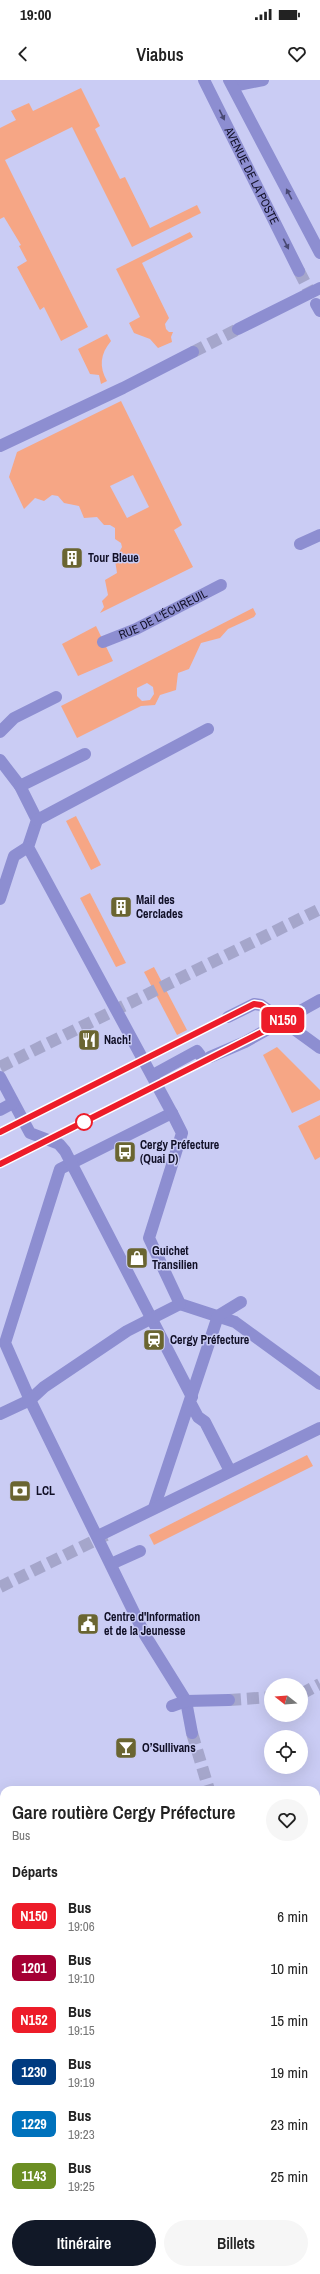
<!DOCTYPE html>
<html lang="fr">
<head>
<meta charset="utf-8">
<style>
	:root { --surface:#fff; --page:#f6f6f6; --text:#222; --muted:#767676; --accent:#111827 }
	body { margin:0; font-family:"Archivo Narrow",sans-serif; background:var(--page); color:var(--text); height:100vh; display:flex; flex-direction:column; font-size:15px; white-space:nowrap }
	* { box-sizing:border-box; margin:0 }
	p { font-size:13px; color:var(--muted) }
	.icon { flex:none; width:22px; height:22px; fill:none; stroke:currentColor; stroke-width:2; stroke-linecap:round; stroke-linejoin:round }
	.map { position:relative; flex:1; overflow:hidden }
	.side { position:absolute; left:0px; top:1706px; width:320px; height:488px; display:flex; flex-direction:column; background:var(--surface); border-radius:12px 12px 0 0; box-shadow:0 4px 16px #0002 }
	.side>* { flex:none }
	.badge { padding:0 8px; border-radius:6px; font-size:14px; line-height:26px }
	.needle { width:26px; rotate:287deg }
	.fabs { position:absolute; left:264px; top:1598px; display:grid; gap:8px }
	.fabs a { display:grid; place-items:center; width:44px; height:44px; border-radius:50%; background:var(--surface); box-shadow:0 4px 16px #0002; font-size:20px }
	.map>.badge { position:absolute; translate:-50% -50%; box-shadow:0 0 0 2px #fff }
	h2 { padding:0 12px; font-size:15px; line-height:36px }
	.round { display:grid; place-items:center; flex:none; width:42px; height:42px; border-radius:21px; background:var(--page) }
	.summary { display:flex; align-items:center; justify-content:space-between; height:68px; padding:0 12px }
	h1 { font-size:19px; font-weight:600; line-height:30px }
	.cta { display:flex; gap:8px; margin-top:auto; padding:8px 12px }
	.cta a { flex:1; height:46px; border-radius:24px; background:var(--accent); color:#fff; font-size:16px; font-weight:600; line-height:46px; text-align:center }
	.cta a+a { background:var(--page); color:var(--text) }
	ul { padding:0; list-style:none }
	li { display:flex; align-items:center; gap:12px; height:52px; padding:0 12px }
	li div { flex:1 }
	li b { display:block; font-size:15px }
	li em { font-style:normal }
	li .badge { min-width:44px; font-weight:700; text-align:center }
	.status { display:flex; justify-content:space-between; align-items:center; height:28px; padding:0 20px; background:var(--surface); direction:ltr }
	.status svg { height:11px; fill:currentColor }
	header { display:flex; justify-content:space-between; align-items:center; height:52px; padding:0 12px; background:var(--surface); font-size:18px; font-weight:600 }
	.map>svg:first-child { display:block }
</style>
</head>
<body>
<div class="status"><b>19:00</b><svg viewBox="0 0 49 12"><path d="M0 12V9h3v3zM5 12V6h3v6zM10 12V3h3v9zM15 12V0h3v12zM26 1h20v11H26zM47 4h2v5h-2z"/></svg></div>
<header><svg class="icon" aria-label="back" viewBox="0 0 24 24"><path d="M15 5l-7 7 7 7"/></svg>Viabus<svg class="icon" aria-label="heart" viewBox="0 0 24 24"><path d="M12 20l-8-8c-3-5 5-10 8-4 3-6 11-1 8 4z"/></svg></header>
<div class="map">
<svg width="320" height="2194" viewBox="0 0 320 2194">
	<rect width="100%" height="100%" fill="#caccf4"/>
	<g fill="#f6a685" fill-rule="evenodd">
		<path d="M81,8L100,46L95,49L120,99L125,97L150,148L197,125L201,133L132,167L72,47L5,80L88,247L61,261L44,227L40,230L17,187L27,181L19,166L21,165L4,137L0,139V48L16,40L11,31L29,23L33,31Z"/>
		<path d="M190,152L193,157L142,183L169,238L165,244L166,249L169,252H173L171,257L172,262L158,268L150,259L134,253L129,243L140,237L116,189Z"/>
		<path d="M107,254L111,261C100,274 99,287 107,301L101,304L99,295L90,294L78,269Z"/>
		<path d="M121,321L182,445L174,450L193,487L100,533L104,527L102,521L108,515L105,500L117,493L115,480L122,467L121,463L115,459V448L110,445H104L97,437L84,438L79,426L64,423L58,416L52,415L44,421L35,418L24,429L9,397L17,372ZM133,395L149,427L127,438L110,406Z"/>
		<path d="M253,528L256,534L254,537L228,549L220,558L201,563C197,572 193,580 189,589L178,593L176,610L160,615L155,625L141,626L77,658L61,626ZM147,603L153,607L154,614L150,620L142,621L137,616V608Z"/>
		<path d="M96,546L113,581L78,596L62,564Z"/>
		<path d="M76,736L101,785L91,790L66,741Z"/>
		<path d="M90,813L126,883L116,887L80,818Z"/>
		<path d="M154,887L187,950L177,955L144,892Z"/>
		<path d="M277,967L320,1010V1020L292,1033L263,975Z"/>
		<path d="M320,1035V1077L315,1080L298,1046Z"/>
		<path d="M307,1375L313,1386L154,1465L149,1455Z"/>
	</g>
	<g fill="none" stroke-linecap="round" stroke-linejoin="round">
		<g stroke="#a5a6cb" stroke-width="12" stroke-dasharray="12 6" stroke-linecap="butt">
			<path d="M193,272L238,249"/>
			<path d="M301,1614L320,1604"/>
			<path d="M229,1620L271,1617"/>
			<path d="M192,1653L209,1710"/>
		</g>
		<g stroke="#a5a6cb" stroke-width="12" stroke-dasharray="12 6" stroke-linecap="butt">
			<path d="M299,191L315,222"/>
			<path d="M0,1507L106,1455"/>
			<path d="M316,1825L320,1823"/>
			<path d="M316,1848L320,1846"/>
		</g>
		<path stroke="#a5a6cb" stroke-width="12" stroke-dasharray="12 6" stroke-linecap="butt" d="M0,987L320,829"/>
		<g stroke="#8d8ed1" stroke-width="12">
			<path d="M233,6L263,0"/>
			<path d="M300,464L320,455"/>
			<path id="s1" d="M103,562L136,549L221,505"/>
			<path d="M228,937L254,924L261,925L320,968"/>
			<path d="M210,977L245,962L320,920"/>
			<path d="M0,2002L4,1999"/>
		</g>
		<g stroke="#8d8ed1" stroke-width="12">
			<path d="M0,366L123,308L193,272"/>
			<path d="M0,652L14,638L56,617"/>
			<path d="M0,680L20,706L37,740L28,767L172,1033L60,1089L5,1263L30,1320L145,1555L186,1621L192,1653"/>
			<path d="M20,706L85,674"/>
			<path d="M37,740L208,649"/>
			<path d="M0,819L14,776L28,767"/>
			<path d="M153,995L197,971L200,975"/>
			<path d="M0,997L30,1053L59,1064L65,1071L192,1317"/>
			<path d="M0,1030L13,1023"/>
			<path d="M172,1033L182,1053L149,1158L180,1224L235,1242L320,1304"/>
			<path d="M190,1322L198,1337L205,1342L230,1391"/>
			<path d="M0,1334L30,1320L44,1307L127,1251L180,1224"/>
			<path d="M154,1428L218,1236L241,1222"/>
			<path d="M98,1456L320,1348"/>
			<path d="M111,1484L140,1471"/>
			<path d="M172,1626L186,1621L229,1620"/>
			<path d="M0,1905L4,1907"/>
			<path d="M316,1931L320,1928"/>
			<path d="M316,1962L320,1970"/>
			<path d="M316,2105L320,2103"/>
			<path d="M138,2194L146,2190"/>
		</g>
		<g stroke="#8d8ed1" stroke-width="12">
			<path id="s2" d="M204,0L299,191"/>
			<path d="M229,0L320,173"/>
			<path d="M316,224L320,231"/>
			<path d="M0,1978L4,1976"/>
			<path d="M0,2009L4,2007"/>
		</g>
		<path stroke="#8d8ed1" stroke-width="12" d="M238,249L320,208"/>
	</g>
	<defs><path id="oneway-solid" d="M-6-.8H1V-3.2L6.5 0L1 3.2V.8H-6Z"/></defs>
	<g fill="#494973">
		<use href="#oneway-solid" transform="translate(222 35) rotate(64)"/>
		<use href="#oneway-solid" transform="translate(289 114) rotate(-118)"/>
		<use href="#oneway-solid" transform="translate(286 164) rotate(63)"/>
	</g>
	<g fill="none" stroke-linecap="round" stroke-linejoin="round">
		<g stroke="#fff" stroke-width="9">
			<path id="line" d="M0,1052L254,924L261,925L284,941L0,1084"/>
		</g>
		<use href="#line" stroke="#ed1c29" stroke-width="6"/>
	</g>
	<defs>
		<g id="building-square" transform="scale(1.15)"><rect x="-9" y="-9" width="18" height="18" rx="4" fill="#6a6531" stroke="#caccf4"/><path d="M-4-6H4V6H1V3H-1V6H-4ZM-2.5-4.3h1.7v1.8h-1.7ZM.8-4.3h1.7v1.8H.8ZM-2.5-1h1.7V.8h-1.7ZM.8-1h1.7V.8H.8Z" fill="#fff"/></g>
		<g id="restaurant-square" transform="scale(1.15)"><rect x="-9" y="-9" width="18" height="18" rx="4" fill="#6a6531" stroke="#caccf4"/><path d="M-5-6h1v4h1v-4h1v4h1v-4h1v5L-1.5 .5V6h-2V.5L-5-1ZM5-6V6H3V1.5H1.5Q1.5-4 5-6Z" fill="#fff"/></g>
		<g id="bus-square" transform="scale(1.15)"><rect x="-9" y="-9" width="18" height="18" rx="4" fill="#6a6531" stroke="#caccf4"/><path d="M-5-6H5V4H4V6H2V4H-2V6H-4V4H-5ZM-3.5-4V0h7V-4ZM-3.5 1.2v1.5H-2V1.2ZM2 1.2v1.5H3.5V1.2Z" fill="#fff"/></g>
		<g id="shop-square" transform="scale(1.15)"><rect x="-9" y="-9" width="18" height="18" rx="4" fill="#6a6531" stroke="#caccf4"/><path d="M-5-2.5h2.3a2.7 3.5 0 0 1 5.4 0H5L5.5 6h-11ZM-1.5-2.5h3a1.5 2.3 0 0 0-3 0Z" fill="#fff"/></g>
		<g id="station-square" transform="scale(1.15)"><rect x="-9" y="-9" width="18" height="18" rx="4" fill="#6a6531" stroke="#caccf4"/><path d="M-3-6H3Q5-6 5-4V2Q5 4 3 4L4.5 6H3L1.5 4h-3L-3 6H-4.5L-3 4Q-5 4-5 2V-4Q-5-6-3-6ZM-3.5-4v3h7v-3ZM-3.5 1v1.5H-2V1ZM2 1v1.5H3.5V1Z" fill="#fff"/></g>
		<g id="bank-square" transform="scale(1.15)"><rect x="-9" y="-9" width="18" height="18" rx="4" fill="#6a6531" stroke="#caccf4"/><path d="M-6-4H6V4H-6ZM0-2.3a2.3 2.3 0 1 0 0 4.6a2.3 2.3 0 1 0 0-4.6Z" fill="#fff"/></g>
		<g id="civic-square" transform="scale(1.15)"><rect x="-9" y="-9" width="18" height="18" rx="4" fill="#6a6531" stroke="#caccf4"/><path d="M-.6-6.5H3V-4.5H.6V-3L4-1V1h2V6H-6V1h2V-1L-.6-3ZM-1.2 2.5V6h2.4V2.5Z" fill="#fff"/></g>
		<g id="bar-square" transform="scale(1.15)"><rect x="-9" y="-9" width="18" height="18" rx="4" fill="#6a6531" stroke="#caccf4"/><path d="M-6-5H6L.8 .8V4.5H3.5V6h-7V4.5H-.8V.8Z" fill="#fff"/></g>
	</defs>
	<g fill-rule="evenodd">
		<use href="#building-square" x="72" y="478"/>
		<use href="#building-square" x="121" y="827"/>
		<use href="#restaurant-square" x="89" y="960"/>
		<use href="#bus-square" x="125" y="1072"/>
		<use href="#shop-square" x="137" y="1178"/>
		<use href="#station-square" x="154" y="1260"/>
		<use href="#bank-square" x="20" y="1411"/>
		<use href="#civic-square" x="88" y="1544"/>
		<use href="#bar-square" x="126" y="1668"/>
	</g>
	<circle fill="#fff" stroke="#ed1c29" stroke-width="2" cx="84" cy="1042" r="8"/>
	<g text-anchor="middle" stroke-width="3" stroke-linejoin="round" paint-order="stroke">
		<g font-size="12" fill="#111027" stroke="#caccf4">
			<text dy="4" stroke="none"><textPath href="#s2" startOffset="107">AVENUE DE LA POSTE</textPath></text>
			<text dy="4" stroke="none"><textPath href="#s1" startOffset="66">RUE DE L'ÉCUREUIL</textPath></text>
		</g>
		<g font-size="12" font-weight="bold" fill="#111027" stroke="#caccf4" text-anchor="start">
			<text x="88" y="482">Tour Bleue</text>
			<text x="136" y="824">Mail des<tspan x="136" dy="14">Cerclades</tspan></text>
			<text x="104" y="964">Nach!</text>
			<text x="140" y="1069">Cergy Préfecture<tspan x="140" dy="14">(Quai D)</tspan></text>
			<text x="152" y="1175">Guichet<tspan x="152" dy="14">Transilien</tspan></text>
			<text x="170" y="1264">Cergy Préfecture</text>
			<text x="36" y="1415">LCL</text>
			<text x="104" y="1541">Centre d'Information<tspan x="104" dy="14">et de la Jeunesse</tspan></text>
			<text x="142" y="1672">O’Sullivans</text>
		</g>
	</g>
</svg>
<div class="fabs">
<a><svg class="needle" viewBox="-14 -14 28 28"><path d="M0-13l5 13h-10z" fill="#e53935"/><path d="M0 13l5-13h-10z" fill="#767676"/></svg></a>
<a><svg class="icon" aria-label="locate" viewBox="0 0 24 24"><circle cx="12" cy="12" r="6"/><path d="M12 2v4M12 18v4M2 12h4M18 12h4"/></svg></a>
</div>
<b class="badge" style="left:283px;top:940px;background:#ed1c29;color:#fff">N150</b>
<section class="side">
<div class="summary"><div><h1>Gare routière Cergy Préfecture</h1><p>Bus</p></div><a class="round"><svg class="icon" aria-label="heart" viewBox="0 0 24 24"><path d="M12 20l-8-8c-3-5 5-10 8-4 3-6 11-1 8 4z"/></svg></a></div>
<h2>Départs</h2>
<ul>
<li><span class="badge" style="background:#ed1c29;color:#fff">N150</span><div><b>Bus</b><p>19:06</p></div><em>6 min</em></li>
<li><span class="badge" style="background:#a50034;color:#fff">1201</span><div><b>Bus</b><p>19:10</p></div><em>10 min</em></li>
<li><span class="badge" style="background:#ed1c29;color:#fff">N152</span><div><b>Bus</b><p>19:15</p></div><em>15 min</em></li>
<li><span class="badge" style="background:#003b80;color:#fff">1230</span><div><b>Bus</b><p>19:19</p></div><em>19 min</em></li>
<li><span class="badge" style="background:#0072bc;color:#fff">1229</span><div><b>Bus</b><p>19:23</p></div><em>23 min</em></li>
<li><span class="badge" style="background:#6b8e23;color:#fff">1143</span><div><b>Bus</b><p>19:25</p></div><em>25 min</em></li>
</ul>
<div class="cta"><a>Itinéraire</a><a>Billets</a></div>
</section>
</div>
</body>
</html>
